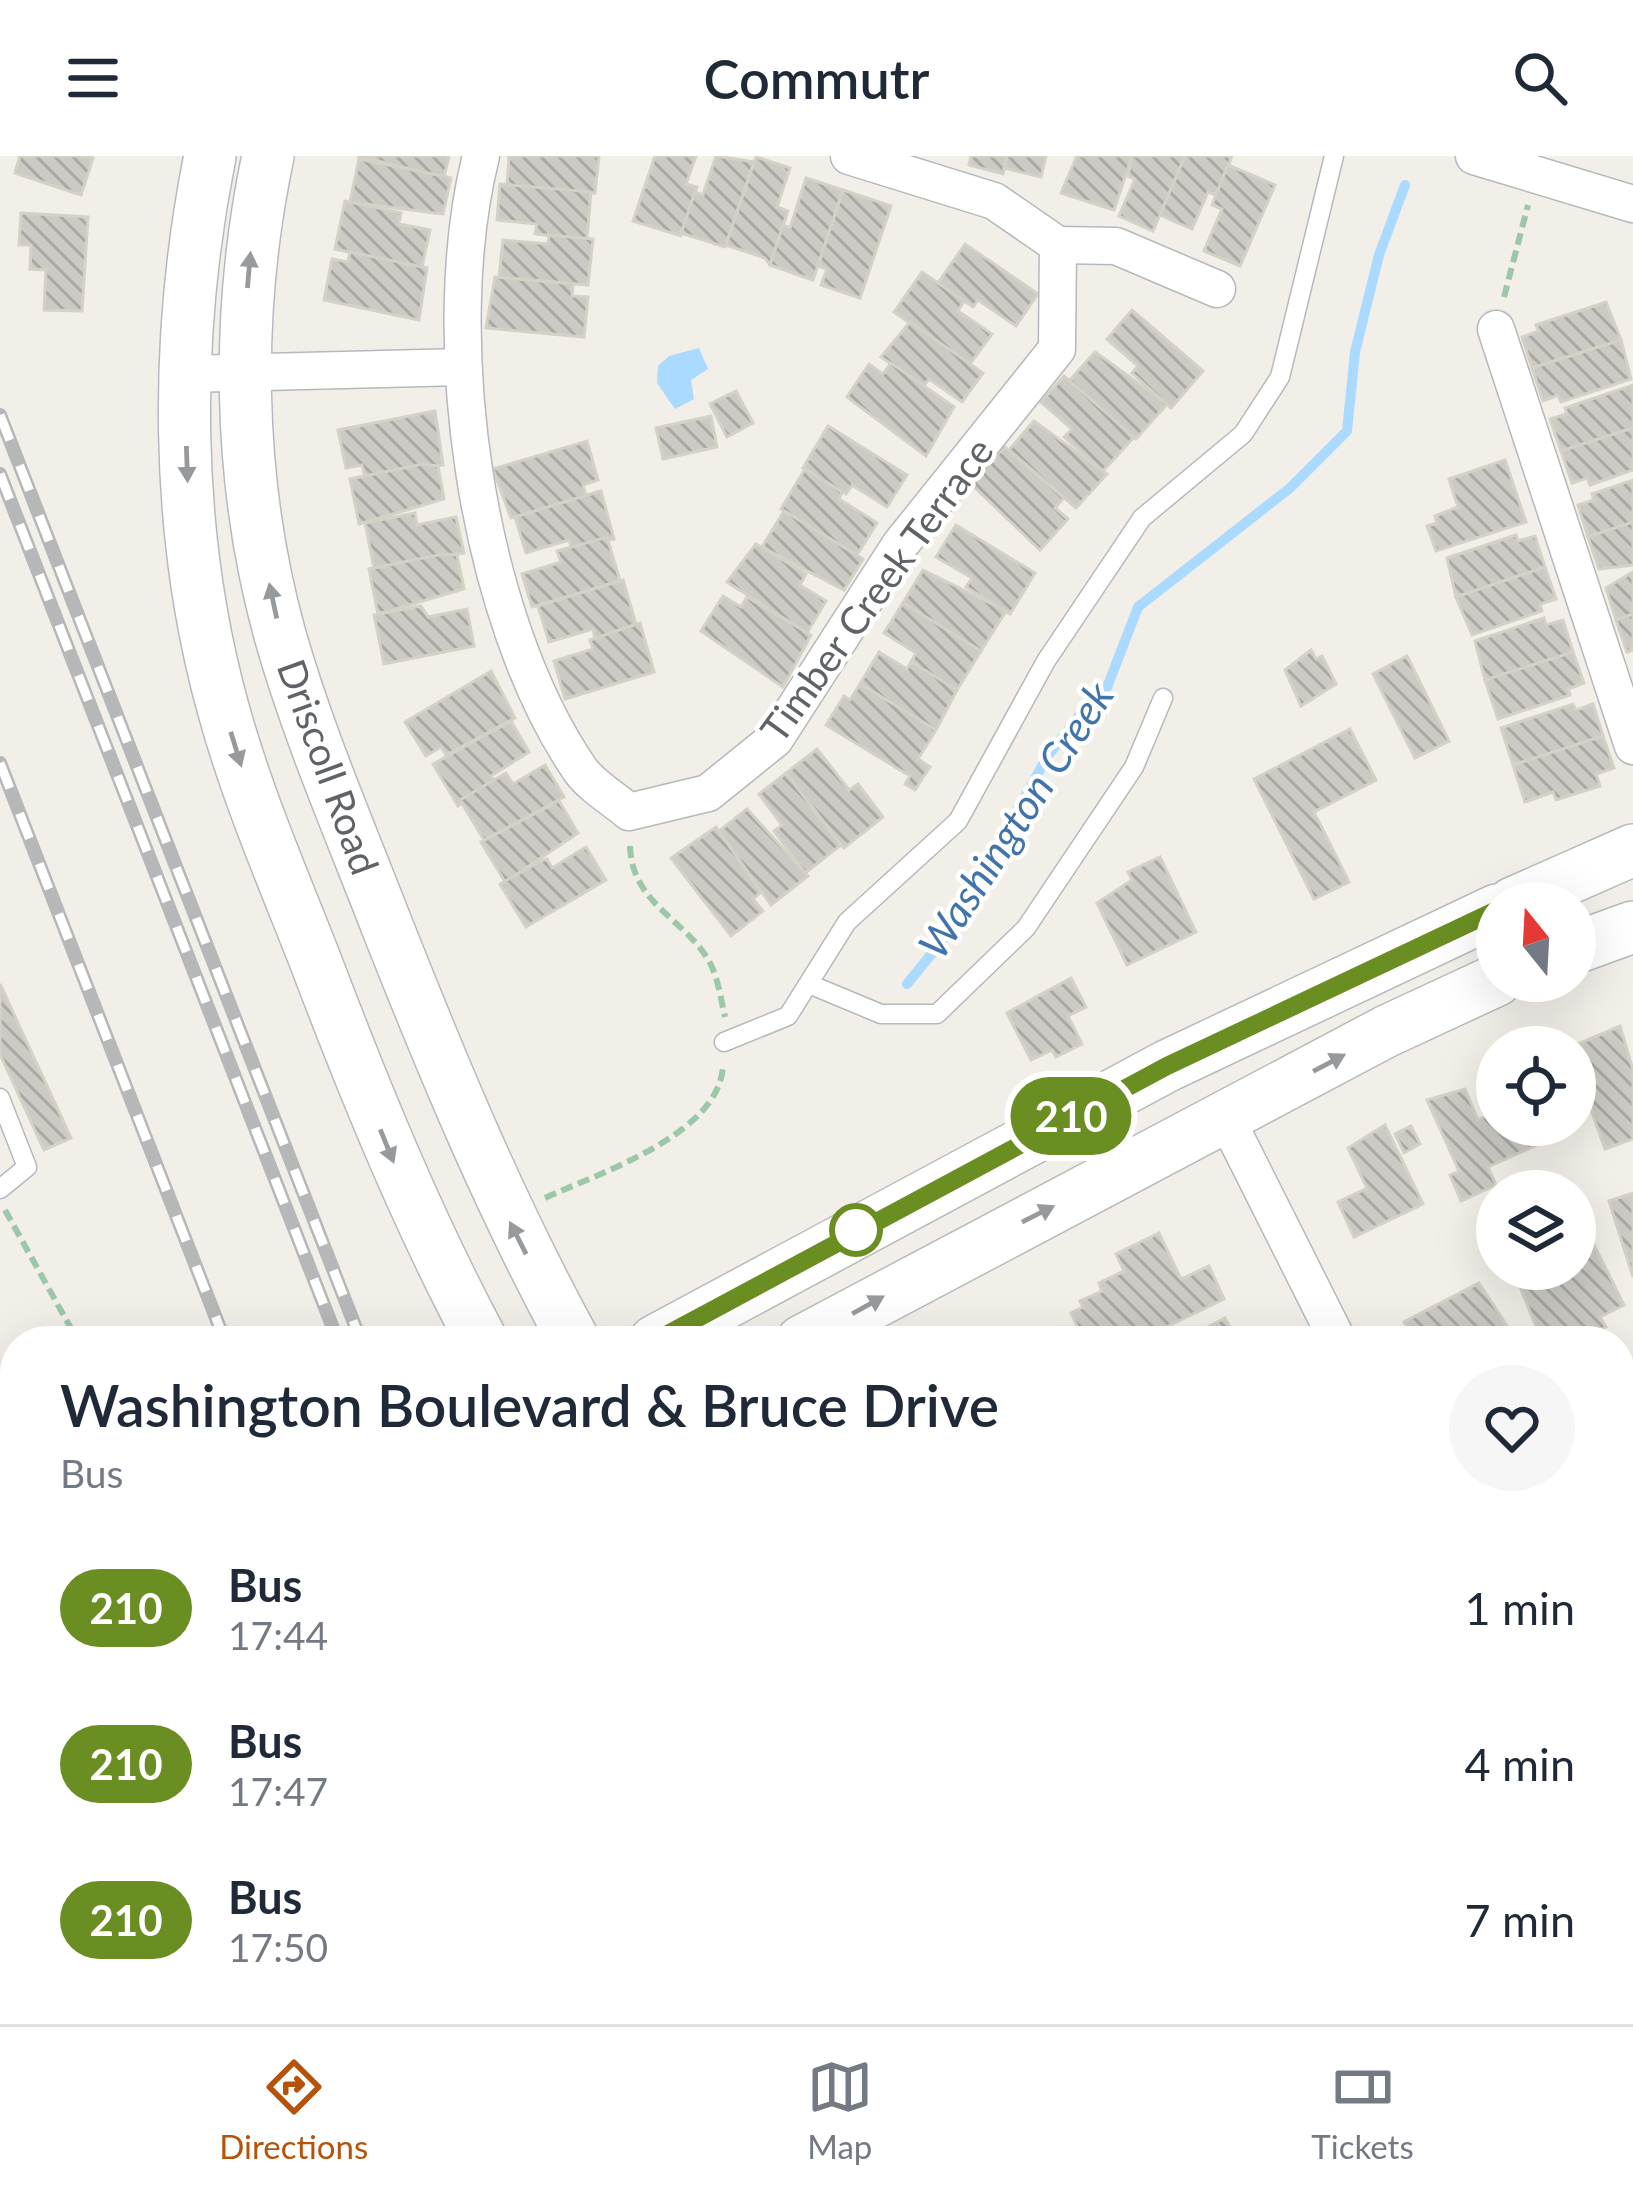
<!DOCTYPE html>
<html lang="en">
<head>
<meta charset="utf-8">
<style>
	:root { --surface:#fff; --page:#f6f6f7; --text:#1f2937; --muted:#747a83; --line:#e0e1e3; --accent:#b45309 }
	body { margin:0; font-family:Lato,sans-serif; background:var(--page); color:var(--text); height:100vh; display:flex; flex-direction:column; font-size:45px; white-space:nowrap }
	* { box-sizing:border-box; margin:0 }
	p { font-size:39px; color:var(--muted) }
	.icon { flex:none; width:66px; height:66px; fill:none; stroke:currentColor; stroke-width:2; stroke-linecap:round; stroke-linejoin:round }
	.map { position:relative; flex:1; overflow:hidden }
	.details { position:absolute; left:0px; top:1170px; width:1635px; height:699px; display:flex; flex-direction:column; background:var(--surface); border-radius:48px 48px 0 0; box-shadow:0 12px 48px #0002 }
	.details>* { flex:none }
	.badge { padding:0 24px; border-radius:39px; font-size:42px; line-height:78px }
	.needle { width:78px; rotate:342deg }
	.buttons { position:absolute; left:1476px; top:726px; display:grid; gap:24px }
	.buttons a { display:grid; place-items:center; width:120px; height:120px; border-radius:50%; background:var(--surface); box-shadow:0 12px 48px #0002; font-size:60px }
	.map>.badge { position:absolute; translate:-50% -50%; box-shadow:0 0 0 6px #fff }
	.round { display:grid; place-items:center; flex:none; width:126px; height:126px; border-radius:63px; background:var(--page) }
	.head { display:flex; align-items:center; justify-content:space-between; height:204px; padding:0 60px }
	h1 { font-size:57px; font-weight:600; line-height:90px }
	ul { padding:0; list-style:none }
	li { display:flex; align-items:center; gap:36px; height:156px; padding:0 60px }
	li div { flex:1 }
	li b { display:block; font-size:45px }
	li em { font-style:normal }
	li .badge { min-width:132px; font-weight:700; text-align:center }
	header { display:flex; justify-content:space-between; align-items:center; height:156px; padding:0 60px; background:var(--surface); font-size:54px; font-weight:600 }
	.dock { display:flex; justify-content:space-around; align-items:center; height:168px; border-top:3px solid var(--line); background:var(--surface); font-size:33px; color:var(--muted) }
	.dock a { display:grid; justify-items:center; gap:6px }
	.dock .on { color:var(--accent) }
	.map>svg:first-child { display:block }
</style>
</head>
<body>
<header><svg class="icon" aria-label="menu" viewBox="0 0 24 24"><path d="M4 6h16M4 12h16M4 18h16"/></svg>Commutr<svg class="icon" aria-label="search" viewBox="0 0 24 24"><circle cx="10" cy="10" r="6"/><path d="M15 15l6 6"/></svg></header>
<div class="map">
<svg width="1633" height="1868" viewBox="0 0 1633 1868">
	<defs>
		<pattern id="building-back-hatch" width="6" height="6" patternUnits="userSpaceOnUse" patternTransform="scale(3)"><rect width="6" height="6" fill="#cccac5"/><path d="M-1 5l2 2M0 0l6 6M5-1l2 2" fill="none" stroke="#a9a8a4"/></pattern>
	</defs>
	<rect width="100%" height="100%" fill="#f1efe8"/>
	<path fill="#fef7e0" d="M677,1854H761L769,1868H682Z"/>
	<path fill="#aadaff" d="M699,192L708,213L691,224L694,243L675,253L657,227L658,210L669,200Z"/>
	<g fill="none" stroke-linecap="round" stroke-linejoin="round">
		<path stroke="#aadaff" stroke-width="10" d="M907,828L951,774L1047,601L1078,561L1103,542L1138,451L1290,332L1347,275L1355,196L1379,99L1405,29"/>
	</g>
	<g fill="url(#building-back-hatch)" stroke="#d6d1c6" stroke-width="3">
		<path d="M20,0H85L93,2L81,39L15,17Z"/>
		<path d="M357,0H449L444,21Z"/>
		<path d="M509,0H599L595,37L507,29Z"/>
		<path d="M655,0H696L686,28L697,31L681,80L633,65Z"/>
		<path d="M716,0L754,6L725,91L681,77L695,36L703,39Z"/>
		<path d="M971,0H1007L1003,18L969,9Z"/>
		<path d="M1007,0H1046L1041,21L1004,12Z"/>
		<path d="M1077,0H1132L1114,54L1061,37Z"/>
		<path d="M1132,0H1185L1153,75L1119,60L1135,23L1128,20Z"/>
		<path d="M1185,0H1232L1216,39L1208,36L1192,73L1160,59Z"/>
		<path d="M756,1L790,12L777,51L788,55L770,109L765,102L726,89Z"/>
		<path d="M359,3L451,22L443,58L350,46Z"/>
		<path d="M1228,9L1275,29L1240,110L1204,95L1222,53L1212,49Z"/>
		<path d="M806,22L843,34L813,124L770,109L783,69L790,72Z"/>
		<path d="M500,28L591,36L587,83L535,78L537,68L497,64Z"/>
		<path d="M843,34L891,50L860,142L821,129L827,113L818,110Z"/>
		<path d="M345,45L401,57L399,68L430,74L422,111L335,93Z"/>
		<path d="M21,57L88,61L82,155L44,154L46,114L30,113L31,89H19Z"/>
		<path d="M549,79L593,83L588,129L499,121L503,84L548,88Z"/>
		<path d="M965,88L1038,138L1016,170L978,144L973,151L938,127Z"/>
		<path d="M350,96L427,112L419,164L324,144L332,103L348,106Z"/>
		<path d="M922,116L964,145L958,155L992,178L970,208L894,156Z"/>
		<path d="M495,121L573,128L572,140L588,141L584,181L486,172Z"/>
		<path d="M1606,146L1621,184L1532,212L1522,181L1539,175L1536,169Z"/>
		<path d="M1132,154L1203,215L1171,252L1132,217L1138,210L1107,183Z"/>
		<path d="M910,166L983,217L962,246L929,223L924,230L881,201Z"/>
		<path d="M1621,184L1631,223L1561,246L1558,239L1543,245L1532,212Z"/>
		<path d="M1095,196L1167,248L1136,283L1069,225Z"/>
		<path d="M891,207L954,251L926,300L847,241L869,208L883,218Z"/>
		<path d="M1064,220L1134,281L1103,315L1064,281L1072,273L1041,246Z"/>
		<path d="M1633,229V272L1561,295L1550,263L1567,258L1565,252Z"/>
		<path d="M736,235L753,267L727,281L710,248Z"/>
		<path d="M435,255L443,309L365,320L362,309L346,312L338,274Z"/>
		<path d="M711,260L717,291L663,303L656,272Z"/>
		<path d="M1034,265L1107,318L1076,352L1009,294Z"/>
		<path d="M828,270L907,319L887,351L852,329L846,338L803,312Z"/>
		<path d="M1633,272V314L1590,329L1587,322L1572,327L1561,295Z"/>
		<path d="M587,285L598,324L583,329L586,340L511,362L493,313Z"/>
		<path d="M1005,291L1064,342L1055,352L1068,363L1040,394L969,326Z"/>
		<path d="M1505,304L1526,366L1436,395L1427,370L1437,367L1435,360L1458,351L1449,323Z"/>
		<path d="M423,308L438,310L444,343L359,368L350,323Z"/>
		<path d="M805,313L842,336L839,343L877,367L857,399L781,353Z"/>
		<path d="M1633,324V366L1588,381L1578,349L1594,344L1592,338Z"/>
		<path d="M601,335L614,383L571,391L569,384L526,397L515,361Z"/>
		<path d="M784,355L863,403L844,434L762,391Z"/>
		<path d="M415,357L417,369L456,361L464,397L374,412L365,367Z"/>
		<path d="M1633,366V409L1599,413L1588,381Z"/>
		<path d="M956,369L1035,417L1010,458L966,431L972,422L936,401Z"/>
		<path d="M1516,379L1518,385L1535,380L1545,411L1456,441L1447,402Z"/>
		<path d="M607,381L620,425L532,451L522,418L561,406L557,395Z"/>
		<path d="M756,388L806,418L800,429L826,445L807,477L727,426Z"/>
		<path d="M443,398L457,399L464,433L378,458L369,413Z"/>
		<path d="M1545,411L1556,443L1540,448L1542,455L1472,479L1456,441Z"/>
		<path d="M923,414L1006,455L981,495L903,447Z"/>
		<path d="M1633,416V458L1616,464L1606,432Z"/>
		<path d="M623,424L636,468L595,483L593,473L549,486L538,450Z"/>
		<path d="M723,440L741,451L747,441L811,479L783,531L701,475Z"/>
		<path d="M903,447L981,495L957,534L911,506L916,497L884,477Z"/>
		<path d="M421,450L428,461L467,453L474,490L384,508L374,459Z"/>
		<path d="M1633,458V494L1627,496L1616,464Z"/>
		<path d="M1544,462L1546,469L1563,464L1573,496L1485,524L1475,485Z"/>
		<path d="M640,467L654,516L565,543L554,505L593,493L590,484Z"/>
		<path d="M1311,494L1316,503L1322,500L1336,528L1301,550L1285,514Z"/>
		<path d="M879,496L907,513L911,506L957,534L936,574L860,528Z"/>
		<path d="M1573,496L1584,527L1568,533L1570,539L1498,563L1485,524Z"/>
		<path d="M1407,500L1449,585L1415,602L1373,518Z"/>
		<path d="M491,515L515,562L446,599L441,591L426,600L405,566Z"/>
		<path d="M860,528L936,574L918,603L930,611L915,634L905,628L910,620L826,569L844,540L850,544Z"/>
		<path d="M1573,548L1576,554L1593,548L1603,580L1513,609L1501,572Z"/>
		<path d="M511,565L529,596L491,620L494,624L458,650L433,608Z"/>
		<path d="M1350,573L1376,624L1314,656L1349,726L1314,743L1254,623Z"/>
		<path d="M1603,580L1614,612L1596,618L1600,630L1556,644L1553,636L1525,646L1513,609Z"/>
		<path d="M817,593L849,634L858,628L883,661L844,692L786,617Z"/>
		<path d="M545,609L564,641L484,684L460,644L506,617L513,628Z"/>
		<path d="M786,617L841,689L805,717L774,675L782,669L759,638Z"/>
		<path d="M559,645L578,677L505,726L481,686Z"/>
		<path d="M747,653L808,720L771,749L719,675Z"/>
		<path d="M716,671L761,736L753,743L763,755L731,780L671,702Z"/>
		<path d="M586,691L606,724L526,771L500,728L541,705L547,703L552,712Z"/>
		<path d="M1160,701L1196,776L1127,809L1097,747L1132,724L1128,716Z"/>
		<path d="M1071,822L1086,851L1068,860L1082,888L1056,901L1052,894L1031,904L1007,857Z"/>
		<path d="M0,828L71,982L44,994L0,898Z"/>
		<path d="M1620,870L1633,914V983L1605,993L1585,937L1575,941L1571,891Z"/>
		<path d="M1465,933L1478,964L1497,955V969H1530L1539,988L1488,1011L1496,1029L1461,1045L1450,1019L1459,1015L1427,944Z"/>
		<path d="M1385,969L1423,1048L1354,1081L1338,1046L1367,1032L1348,992Z"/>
		<path d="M1411,970L1420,988L1404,997L1395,978Z"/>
		<path d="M1633,1037V1121L1609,1045Z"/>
		<path d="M1159,1077L1181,1123L1209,1110L1224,1143L1137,1185H1108L1105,1179L1084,1185L1071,1157L1083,1151L1080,1145L1102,1135L1099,1127L1124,1115L1116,1098Z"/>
		<path d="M1589,1079L1624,1149L1600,1161L1606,1171L1588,1180L1584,1173L1560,1185H1542L1514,1116L1575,1113V1086Z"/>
		<path d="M1479,1127L1517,1185H1414L1404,1166Z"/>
		<path d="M1225,1162L1237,1185H1181Z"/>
		<path d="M1633,1302V1344L1627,1348L1620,1334V1309Z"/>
		<path d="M1633,1487V1526L1620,1514V1500Z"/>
		<path d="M1621,1739L1633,1747V1831L1620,1823L1625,1798L1620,1795Z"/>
	</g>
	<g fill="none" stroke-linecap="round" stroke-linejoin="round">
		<g stroke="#b5b8bc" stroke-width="21">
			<g id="lane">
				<path d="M809,828L881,858H937L1026,772L1134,611L1163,542"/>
				<path d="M724,886L788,860L847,766L958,665L1046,505L1142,362L1243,278L1280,221L1334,0"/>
				<path d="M0,942L27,1011L0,1033"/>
			</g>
		</g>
		<g stroke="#b5b8bc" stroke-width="39">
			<g id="street">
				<path d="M481,0C436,178 475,462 581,615C593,631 614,643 629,656L708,637L775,583L900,389L1057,193L1058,89L994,45L849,0"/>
				<path d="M1474,0L1633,48"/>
				<path d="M1058,89L1116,90L1217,133"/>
				<path d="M1496,173L1633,590"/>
				<path d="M187,218L462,211"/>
				<path d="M1226,962L1338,1185"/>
				<path d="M1620,1237L1633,1230"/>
				<path d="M1620,1619L1633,1629"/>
			</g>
		</g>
		<g stroke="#b6babf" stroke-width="54">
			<g id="secondary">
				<path d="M210,0C174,179 174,375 223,552C247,640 284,724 317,809C366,938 417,1063 482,1185"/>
				<path d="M268,0C235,156 237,324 280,479C308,578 350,674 387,770C444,914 500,1049 574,1185"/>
				<path d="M1513,747L1633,694"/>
				<path d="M1575,792L1633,771"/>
				<path d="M655,1185L1167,910L1497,754"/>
				<path d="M802,1185L1387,875L1497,824"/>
				<path d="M0,1543L15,1535"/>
				<path d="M0,1621L15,1613"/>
				<path d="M849,1854L857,1868"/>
				<path d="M940,1854L948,1868"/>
			</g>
		</g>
		<g stroke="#9cc7a9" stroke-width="6" stroke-dasharray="12 6" stroke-linecap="butt">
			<path d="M1504,141L1528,49"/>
			<path d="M630,690C632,748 684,762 709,805C718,821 721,844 725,861"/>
			<path d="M545,1042C599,1017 719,979 723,910"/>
			<path d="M5,1054L78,1185"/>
			<path d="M0,1316L15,1317"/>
			<path d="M0,1803L15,1797"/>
			<path d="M298,1854L304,1868"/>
		</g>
		<use href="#lane" stroke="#fff" stroke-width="18"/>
		<use href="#street" stroke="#fff" stroke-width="36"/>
		<use href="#secondary" stroke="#fff" stroke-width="51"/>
		<g stroke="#b6b7b8" stroke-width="14">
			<g id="rail">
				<path d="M0,259L361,1185"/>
				<path d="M0,318L338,1185"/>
				<path d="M0,607L225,1185"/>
				<path d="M486,1854L491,1868"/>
				<path d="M598,1854L604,1868"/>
				<path d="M621,1854L627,1868"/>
			</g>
		</g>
		<use href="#rail" stroke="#fff" stroke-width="9" stroke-dasharray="27" stroke-linecap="butt"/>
	</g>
	<defs><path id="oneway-solid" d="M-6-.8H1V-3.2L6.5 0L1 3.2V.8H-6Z" transform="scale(3)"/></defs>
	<g fill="#979a9d">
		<use href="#oneway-solid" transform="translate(249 114) rotate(-85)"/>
		<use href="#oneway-solid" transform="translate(187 308) rotate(88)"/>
		<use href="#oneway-solid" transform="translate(273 445) rotate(-102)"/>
		<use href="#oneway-solid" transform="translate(236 593) rotate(73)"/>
		<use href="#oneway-solid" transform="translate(1329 907) rotate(-28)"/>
		<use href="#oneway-solid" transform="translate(387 990) rotate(68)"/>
		<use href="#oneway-solid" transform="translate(1038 1058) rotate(-27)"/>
		<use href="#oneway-solid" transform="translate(518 1082) rotate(-117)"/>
		<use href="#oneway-solid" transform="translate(868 1149) rotate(-29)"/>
	</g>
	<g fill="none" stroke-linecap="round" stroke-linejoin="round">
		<g stroke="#fff" stroke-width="27">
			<path id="line" d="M655,1185L1167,910L1497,754"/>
		</g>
		<use href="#line" stroke="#6b8e23" stroke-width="18"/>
	</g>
	<circle fill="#fff" stroke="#6b8e23" stroke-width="6" cx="856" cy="1074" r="24"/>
	<g text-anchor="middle" stroke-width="9" stroke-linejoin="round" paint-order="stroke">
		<g font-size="39" fill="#5f6368" stroke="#fff">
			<text transform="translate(877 434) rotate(-54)" y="14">Timber Creek Terrace</text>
			<text transform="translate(328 611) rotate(70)" y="14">Driscoll Road</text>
		</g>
		<g font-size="42" font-style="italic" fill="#4174aa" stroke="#fff">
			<text transform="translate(1016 664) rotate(-57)" y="15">Washington Creek</text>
		</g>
	</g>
</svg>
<div class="buttons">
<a><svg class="needle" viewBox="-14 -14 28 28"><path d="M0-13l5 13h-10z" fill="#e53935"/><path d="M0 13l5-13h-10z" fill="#747a83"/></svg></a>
<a><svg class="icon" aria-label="locate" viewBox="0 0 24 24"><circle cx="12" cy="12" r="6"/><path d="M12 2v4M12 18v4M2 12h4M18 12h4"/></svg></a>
<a><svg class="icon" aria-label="layers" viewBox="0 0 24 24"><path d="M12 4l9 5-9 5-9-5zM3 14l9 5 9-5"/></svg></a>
</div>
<b class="badge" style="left:1071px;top:960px;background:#6b8e23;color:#fff">210</b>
<section class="details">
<div class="head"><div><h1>Washington Boulevard &amp; Bruce Drive</h1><p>Bus</p></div><a class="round"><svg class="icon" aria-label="heart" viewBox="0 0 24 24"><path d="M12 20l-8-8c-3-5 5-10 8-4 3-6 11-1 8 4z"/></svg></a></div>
<ul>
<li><span class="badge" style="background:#6b8e23;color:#fff">210</span><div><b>Bus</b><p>17:44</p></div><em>1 min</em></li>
<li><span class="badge" style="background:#6b8e23;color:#fff">210</span><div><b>Bus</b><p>17:47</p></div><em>4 min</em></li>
<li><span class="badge" style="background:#6b8e23;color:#fff">210</span><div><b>Bus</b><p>17:50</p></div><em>7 min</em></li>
</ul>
</section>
</div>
<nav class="dock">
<a class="on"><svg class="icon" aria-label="directions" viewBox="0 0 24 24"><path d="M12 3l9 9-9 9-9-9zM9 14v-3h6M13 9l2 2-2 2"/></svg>Directions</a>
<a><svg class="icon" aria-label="map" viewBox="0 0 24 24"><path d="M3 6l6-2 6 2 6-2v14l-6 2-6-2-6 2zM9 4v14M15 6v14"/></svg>Map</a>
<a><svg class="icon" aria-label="tickets" viewBox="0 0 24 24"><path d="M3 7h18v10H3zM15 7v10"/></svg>Tickets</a>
</nav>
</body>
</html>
